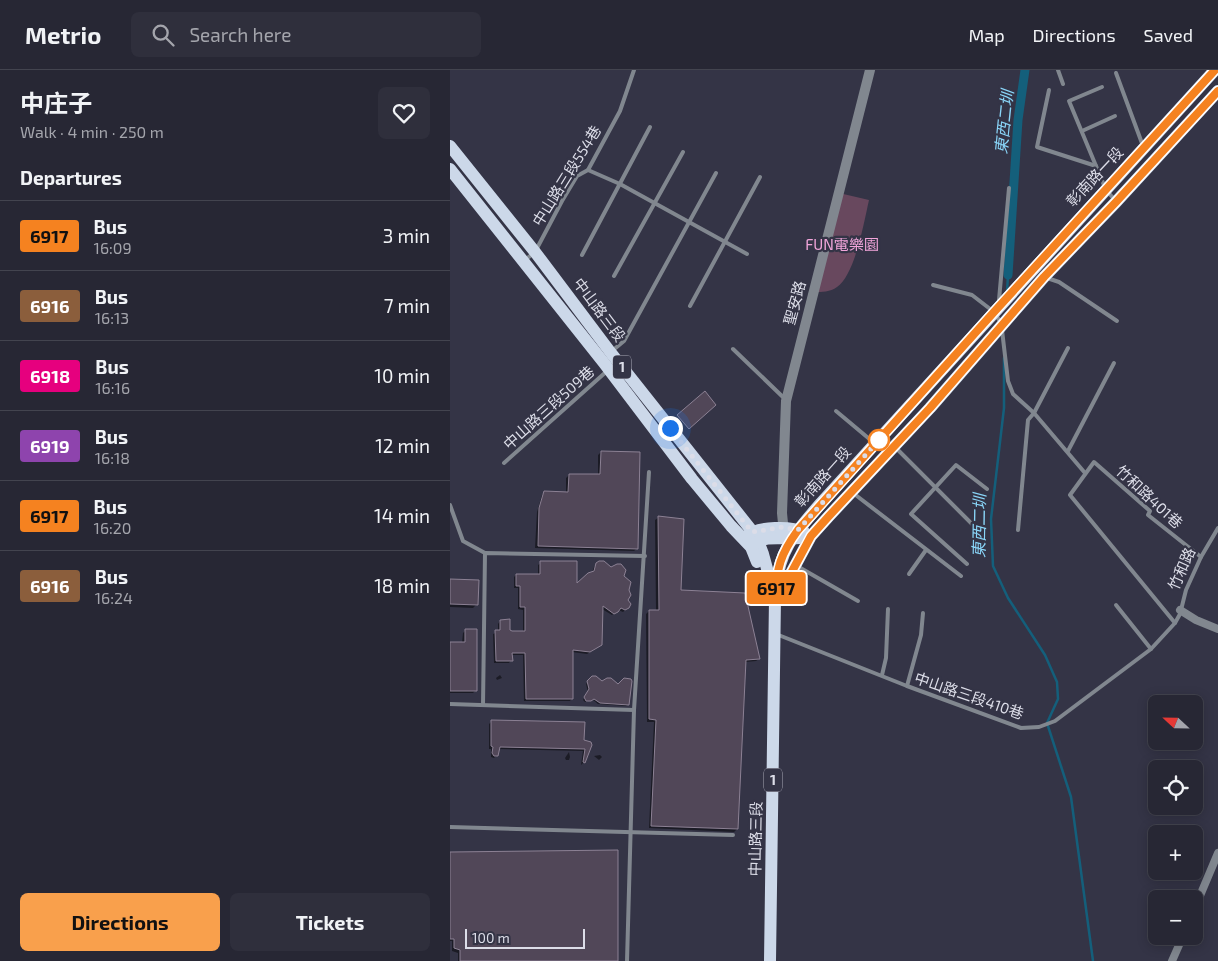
<!DOCTYPE html>
<html lang="en">
<head>
<meta charset="utf-8">
<style>
	:root { --surface:#272734; --page:#2f2f3c; --text:#f1f3f6; --muted:#a4a5ac; --line:#43444f; --accent:#f9a04c }
	body { margin:0; font-family:"Exo 2","Noto Sans TC",sans-serif; background:var(--page); color:var(--text); height:100vh; display:flex; flex-direction:column; font-size:19px; white-space:nowrap }
	* { box-sizing:border-box; margin:0 }
	p { font-size:16px; color:var(--muted) }
	.icon { flex:none; width:28px; height:28px; fill:none; stroke:currentColor; stroke-width:2; stroke-linecap:round; stroke-linejoin:round }
	.map { position:relative; flex:1; overflow:hidden }
	.drawer { display:flex; flex-direction:column; background:var(--surface); width:450px }
	.drawer>* { flex:none }
	.badge { padding:0 10px; border-radius:4px; font-size:18px; line-height:32px }
	.needle { width:32px; rotate:292deg }
	.tools { position:absolute; left:698px; top:625px; display:grid; gap:10px }
	.tools a { display:grid; place-items:center; width:55px; height:55px; border-radius:8px; background:var(--surface); box-shadow:0 2px 12px #0003,0 0 0 1px var(--line); font-size:25px }
	.scale { position:absolute; left:15px; bottom:12px; width:120px; box-sizing:border-box; padding-left:5px; border:2px solid #dcdde8; border-top:0; font-size:14px; line-height:18px; white-space:nowrap; color:#dcdde8; -webkit-text-stroke:4px #343446; paint-order:stroke }
	.you { position:absolute; width:25px; height:25px; margin:-12px; border:4px solid #fff; border-radius:50%; background:#1a73e8; box-shadow:0 0 0 8px #1a73e833 }
	.map>.badge { position:absolute; translate:-50% -50%; box-shadow:0 0 0 2px #fff }
	h2 { padding:0 20px; font-size:19px; line-height:45px }
	.round { display:grid; place-items:center; flex:none; width:52px; height:52px; border-radius:8px; background:var(--page) }
	.headline { display:flex; align-items:center; justify-content:space-between; height:85px; padding:0 20px }
	h1 { font-size:24px; font-weight:700; line-height:38px }
	.button { display:flex; gap:10px; margin-top:auto; padding:10px 20px }
	.button a { flex:1; height:58px; border-radius:8px; background:var(--accent); color:#111; font-size:20px; font-weight:700; line-height:58px; text-align:center }
	.button a+a { background:var(--page); color:var(--text) }
	ul { padding:0; list-style:none }
	li { display:flex; align-items:center; gap:15px; height:70px; padding:0 20px; border-top:1px solid var(--line) }
	li div { flex:1 }
	li b { display:block; font-size:19px }
	li em { font-style:normal }
	li .badge { min-width:55px; font-weight:700; text-align:center }
	header { display:flex; align-items:center; gap:30px; box-sizing:border-box; height:70px; padding:0 25px; background:var(--surface); border-bottom:1px solid var(--line) }
	header strong { font-size:24px }
	nav { display:flex; gap:28px; margin-inline-start:auto; font-size:18px }
	.search { width:350px; height:45px; background:var(--page); display:flex; align-items:center; gap:12px; box-sizing:border-box; padding:0 18px; border-radius:8px; color:var(--muted); font-size:19px }
	main { display:flex; flex:1; min-height:0 }
	.map>svg:first-child { display:block }
</style>
</head>
<body>
<header>
<strong>Metrio</strong>
<div class="search"><svg class="icon" aria-label="search" viewBox="0 0 24 24"><circle cx="10" cy="10" r="6"/><path d="M15 15l6 6"/></svg>Search here</div>
<nav><a>Map</a><a>Directions</a><a>Saved</a></nav>
</header>
<main>
<section class="drawer">
<div class="headline"><div><h1>中庄子</h1><p>Walk · 4 min · 250 m</p></div><a class="round"><svg class="icon" aria-label="heart" viewBox="0 0 24 24"><path d="M12 20l-8-8c-3-5 5-10 8-4 3-6 11-1 8 4z"/></svg></a></div>
<h2>Departures</h2>
<ul>
<li><span class="badge" style="background:#f58220;color:#111">6917</span><div><b>Bus</b><p>16:09</p></div><em>3 min</em></li>
<li><span class="badge" style="background:#8b5e3c;color:#fff">6916</span><div><b>Bus</b><p>16:13</p></div><em>7 min</em></li>
<li><span class="badge" style="background:#e6007e;color:#fff">6918</span><div><b>Bus</b><p>16:16</p></div><em>10 min</em></li>
<li><span class="badge" style="background:#8e44ad;color:#fff">6919</span><div><b>Bus</b><p>16:18</p></div><em>12 min</em></li>
<li><span class="badge" style="background:#f58220;color:#111">6917</span><div><b>Bus</b><p>16:20</p></div><em>14 min</em></li>
<li><span class="badge" style="background:#8b5e3c;color:#fff">6916</span><div><b>Bus</b><p>16:24</p></div><em>18 min</em></li>
</ul>
<div class="button"><a>Directions</a><a>Tickets</a></div>
</section>
<div class="map">
<svg width="768" height="891" viewBox="0 0 768 891">
	<rect width="100%" height="100%" fill="#343446"/>
	<path fill="#68485e" d="M389,123L419,130C414,152 405,205 387,217C380,222 372,222 364,222Z"/>
	<g fill="#0007">
		<path d="M151,382L187,478L184,481L85,478L87,442L92,425L94,423H116V408L119,405L148,406V385Z"/>
		<path d="M208,448L230,521L309,589L306,591L295,592L287,759L284,762L199,758L204,652H197L196,544L199,541H206L205,450Z"/>
		<path d="M91,493L126,516L142,503L144,497L147,494L173,507L176,530L179,536L173,542L168,540L162,545L152,539L148,577L137,584L122,582V628L120,631H74L73,585H61V590L59,593H44L43,564L48,562V554L50,551L59,561L73,562V540L68,539V518H64V507L66,505H88V495Z"/>
		<path d="M0,510L26,535L23,538L0,537Z"/>
		<path d="M15,561L25,621L23,623H0V573H12L13,563Z"/>
		<path d="M50,605L52,608L47,610L46,608Z"/>
		<path d="M142,607L152,613L168,615L178,634L176,636L148,634L142,629L135,632L133,630L138,622L136,614Z"/>
		<path d="M42,651L140,673L134,692L131,695L133,681L48,679L47,685L44,688L41,687V679H39V654Z"/>
		<path d="M119,682L120,687L119,690H116L115,688Z"/>
		<path d="M150,685L152,687L149,690L144,686Z"/>
		<path d="M0,782L167,891H8V883L2,881V871H0Z"/>
	</g>
	<g fill="none" stroke-linecap="round" stroke-linejoin="round">
		<g stroke="#145f7b" stroke-width="2.5">
			<path d="M557,223L558,205"/>
			<path d="M554,288V338L541,449L543,496L558,528L595,585L607,612L608,629L597,653L621,727L643,891"/>
		</g>
		<path stroke="#145f7b" stroke-width="9" d="M558,205L568,50L575,0"/>
	</g>
	<g fill="#514758" stroke="#8c8194">
		<path d="M255,321L266,335L239,359L227,345Z"/>
		<path d="M151,381L190,382L188,479L88,476L89,438L94,421L118,422L119,404H150Z"/>
		<path d="M208,446L234,449L231,520L295,523L310,589L296,590L288,759L201,756L206,650L199,649V540H209Z"/>
		<path d="M90,491H127V513L138,503L144,501L146,493L149,491H154L161,497L167,494H171L176,500L174,506L181,512L179,520L181,525L178,530L181,534L179,538L175,540L171,538L168,542L164,544L153,536L152,575L140,582L123,580V629H76L75,583H62L63,591H46L45,560H50V550L60,549V560L62,561H75V537H70V516H66V504H90Z"/>
		<path d="M0,509L29,510L28,535L0,534Z"/>
		<path d="M15,559H27V621H0V572H15Z"/>
		<path d="M142,606H146L152,611L157,608H161L168,614L174,608L181,609L182,611L179,635L150,633L144,629L141,631H136L134,627L139,619L137,611Z"/>
		<path d="M41,650L135,652L134,670L141,672L142,675L135,693L133,692L135,679L50,677L48,686H44L42,683L43,677L41,676Z"/>
		<path d="M168,780V891H10V880L4,878V869H0V782Z"/>
	</g>
	<g fill="none" stroke-linecap="round" stroke-linejoin="round">
		<g stroke="#81878f" stroke-width="4">
			<path d="M608,0L613,14"/>
			<path d="M666,3L693,76"/>
			<path d="M652,17L619,31L656,120L665,130"/>
			<path d="M599,20L587,77L646,96"/>
			<path d="M632,61L665,46"/>
			<path d="M138,100L170,114L297,184"/>
			<path d="M132,185L200,57"/>
			<path d="M75,190L85,182L112,131L127,106L138,100L170,41L184,0"/>
			<path d="M164,206L233,82"/>
			<path d="M597,208L609,212L667,251"/>
			<path d="M483,215L522,225L544,242L551,253"/>
			<path d="M549,230L559,118"/>
			<path d="M240,236L310,107"/>
			<path d="M552,260L558,311L563,324L584,343L635,403"/>
			<path d="M283,279L335,329"/>
			<path d="M162,281L174,271L266,103"/>
			<path d="M386,341L423,372"/>
			<path d="M446,378L534,466"/>
			<path d="M618,381L664,293"/>
			<path d="M54,393L157,301"/>
			<path d="M403,423L511,506"/>
			<path d="M0,435L13,471L35,483"/>
			<path d="M568,460L578,350L584,343L618,278"/>
			<path d="M517,494L461,444L506,395L537,419"/>
			<path d="M347,496L408,531"/>
			<path d="M459,504L476,480"/>
			<path d="M666,535L701,579"/>
			<path d="M725,553L620,425L644,392L700,441L698,445L751,487"/>
			<path d="M326,564L457,616L571,658L589,657L605,651L701,579L725,553L730,544L736,520L751,487L768,458"/>
			<path d="M432,605L436,588L438,539"/>
			<path d="M457,616L471,565L473,543"/>
			<path d="M0,634L184,640"/>
			<path d="M33,635L35,483L195,486"/>
			<path d="M0,757L283,765"/>
			<path d="M177,891L184,640L199,402"/>
		</g>
		<g stroke="#81878f" stroke-width="8">
			<path d="M730,540L746,550L768,559"/>
			<path d="M744,840L768,783"/>
			<path d="M722,891L733,866"/>
		</g>
		<path stroke="#81878f" stroke-width="10" d="M334,464L332,443L336,331L420,0"/>
		<g stroke="#ccd8e9" stroke-width="12">
			<path d="M0,76L85,182L161,283L302,461L308,471L313,484L325,528L320,891"/>
			<path d="M0,99L154,293L242,409L281,456L301,477L307,492"/>
			<path d="M297,466C308,456 341,456 354,462"/>
			<path d="M303,475C316,464 334,470 349,468"/>
			<path d="M326,518C329,479 346,462 371,433L765,0"/>
			<path d="M326,526L339,507L361,466L379,446L480,338L594,207L666,132L768,21"/>
		</g>
	</g>
	<g fill="none" stroke-linecap="round" stroke-linejoin="round">
		<g stroke="#fff" stroke-width="11">
			<path id="line" d="M765,0L544,242L348,460C330,485 327,497 325,528L339,507L361,466L379,446L480,338L594,207L666,132L768,21"/>
		</g>
		<use href="#line" stroke="#f58220" stroke-width="8"/>
		<path stroke="#dcdde8" stroke-width="5" stroke-dasharray="0 9" d="M220,358L302,462L333,457L348,460L429,370"/>
	</g>
	<circle fill="#fff" stroke="#f58220" stroke-width="2.5" cx="429" cy="370" r="10"/>
	<g text-anchor="middle" stroke-width="4.5" stroke-linejoin="round" paint-order="stroke">
		<g fill="#343446" stroke="#aaaab7" stroke-width="1">
			<rect x="163" y="285.5" width="18" height="23" rx="4"/>
			<rect x="314" y="698.5" width="18" height="23" rx="4"/>
		</g>
		<g font-size="14" font-weight="bold" fill="#dcdde8">
			<text x="172" y="302">1</text>
			<text x="323" y="715">1</text>
		</g>
		<g font-size="15" fill="#dcdde8" stroke="#343446">
			<text transform="translate(117 106) rotate(-58)" y="5">中山路三段554巷</text>
			<text transform="translate(645 107) rotate(-47)" y="5">彰南路一段</text>
			<text transform="translate(345 233) rotate(-75)" y="5">聖安路</text>
			<text transform="translate(149 240) rotate(53)" y="5">中山路三段</text>
			<text transform="translate(99 338) rotate(-42)" y="5">中山路三段509巷</text>
			<text transform="translate(373 407) rotate(-48)" y="5">彰南路一段</text>
			<text transform="translate(699 427) rotate(43)" y="5">竹和路401巷</text>
			<text transform="translate(732 499) rotate(-66)" y="5">竹和路</text>
			<text transform="translate(519 626) rotate(19)" y="5">中山路三段410巷</text>
			<text transform="translate(306 769) rotate(-89)" y="5">中山路三段</text>
		</g>
		<g font-size="15" fill="#f1a5da" stroke="#343446">
			<text x="392" y="180">FUN電樂園</text>
		</g>
		<g font-size="16" font-style="italic" fill="#8ad6f9" stroke="#343446">
			<text transform="translate(554 52) rotate(-84)" y="6">東西二圳</text>
			<text transform="translate(529 456) rotate(-89)" y="6">東西二圳</text>
		</g>
	</g>
</svg>
<div class="tools">
<a><svg class="needle" viewBox="-14 -14 28 28"><path d="M0-13l5 13h-10z" fill="#e53935"/><path d="M0 13l5-13h-10z" fill="#a4a5ac"/></svg></a>
<a><svg class="icon" aria-label="locate" viewBox="0 0 24 24"><circle cx="12" cy="12" r="6"/><path d="M12 2v4M12 18v4M2 12h4M18 12h4"/></svg></a>
<a>+</a>
<a>−</a>
</div>
<div class="scale">100 m</div>
<div class="you" style="left:220px;top:358px"></div>
<b class="badge" style="left:326px;top:518px;background:#f58220;color:#111">6917</b>
</div>
</main>
</body>
</html>
